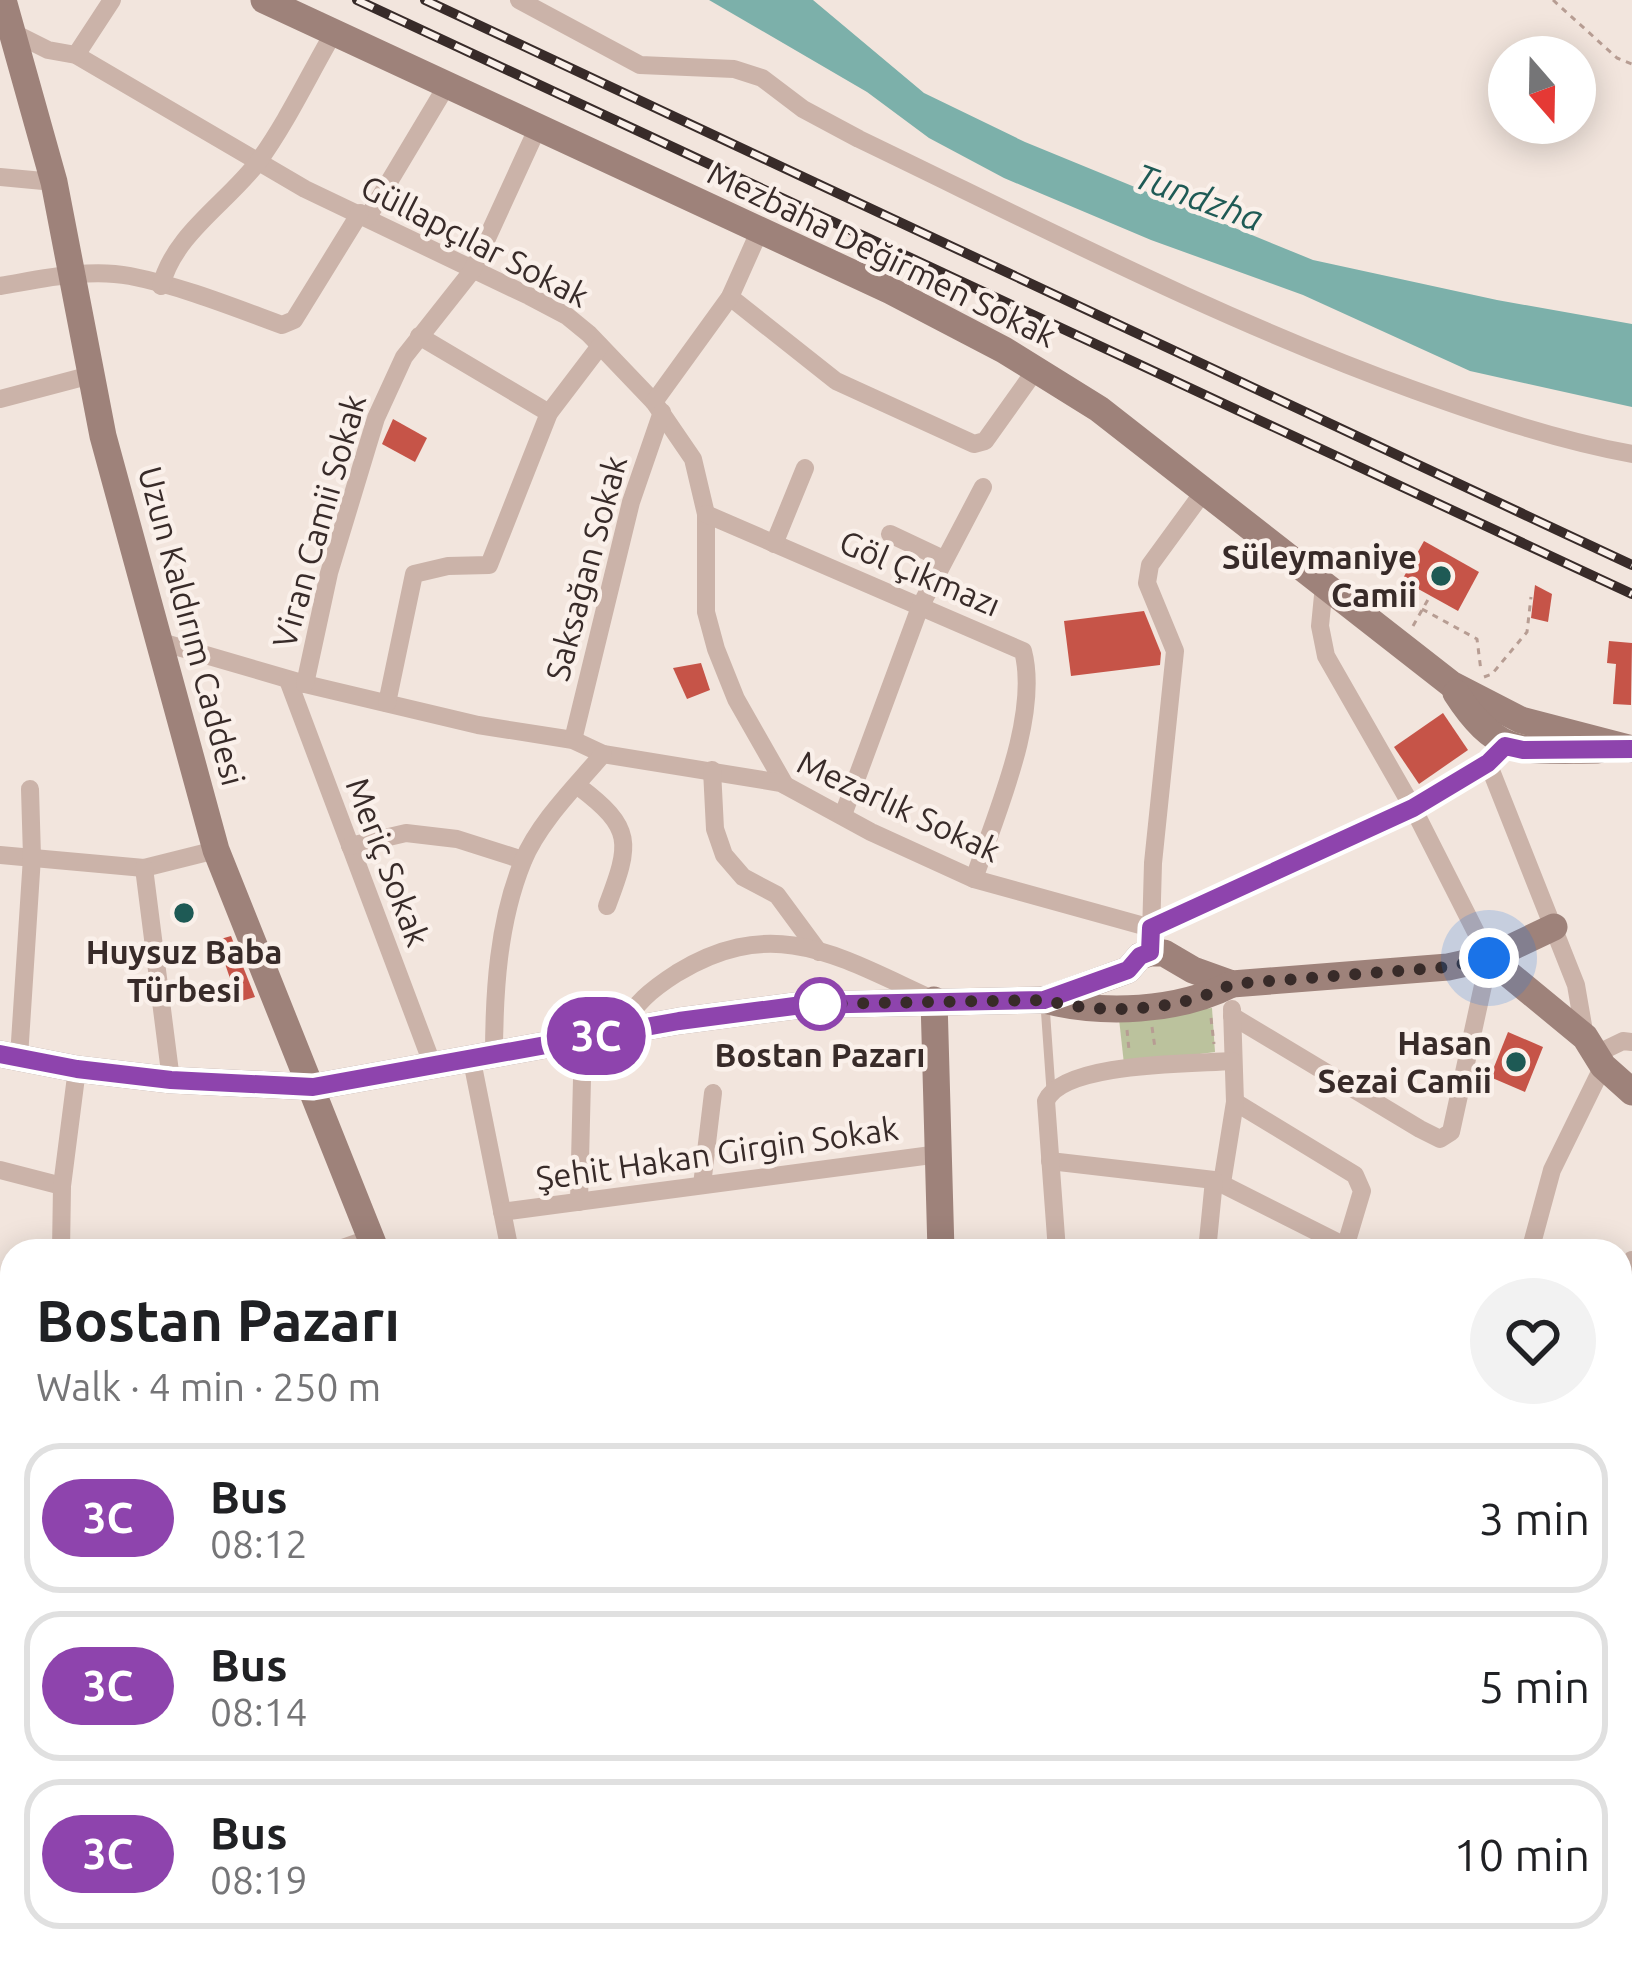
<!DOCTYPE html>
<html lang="en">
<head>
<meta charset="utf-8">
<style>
	:root { --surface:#fff; --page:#f2f2f2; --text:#202124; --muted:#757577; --line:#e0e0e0 }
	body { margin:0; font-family:Ubuntu,sans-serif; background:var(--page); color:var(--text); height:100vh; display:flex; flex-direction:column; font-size:45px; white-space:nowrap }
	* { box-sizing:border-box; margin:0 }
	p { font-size:39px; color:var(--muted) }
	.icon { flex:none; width:66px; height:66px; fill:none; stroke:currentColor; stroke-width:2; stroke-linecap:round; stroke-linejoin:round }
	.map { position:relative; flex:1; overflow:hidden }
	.panel { position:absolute; left:0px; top:1239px; width:1632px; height:735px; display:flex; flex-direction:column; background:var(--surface); border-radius:36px 36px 0 0; box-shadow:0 6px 30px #0003 }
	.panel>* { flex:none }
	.badge { padding:0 24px; border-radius:39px; font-size:42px; line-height:78px }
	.needle { width:78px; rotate:160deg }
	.fabs { position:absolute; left:1488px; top:36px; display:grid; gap:24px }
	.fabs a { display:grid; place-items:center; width:108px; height:108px; border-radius:50%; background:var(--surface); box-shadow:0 6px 30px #0003; font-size:60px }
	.you { position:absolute; width:60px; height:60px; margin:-30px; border:9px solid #fff; border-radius:50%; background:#1a73e8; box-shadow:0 0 0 18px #1a73e833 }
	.map>.badge { position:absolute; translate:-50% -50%; box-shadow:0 0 0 6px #fff }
	.round { display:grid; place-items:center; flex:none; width:126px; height:126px; border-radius:63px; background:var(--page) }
	.head { display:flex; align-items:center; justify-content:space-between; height:204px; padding:0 36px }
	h1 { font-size:57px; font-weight:600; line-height:90px }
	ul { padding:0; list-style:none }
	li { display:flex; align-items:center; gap:36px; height:150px; margin:0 24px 18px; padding:0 12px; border:6px solid var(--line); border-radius:36px }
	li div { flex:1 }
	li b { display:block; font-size:45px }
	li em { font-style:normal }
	li .badge { min-width:132px; font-weight:700; text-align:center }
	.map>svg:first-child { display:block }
</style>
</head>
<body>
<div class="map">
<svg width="1632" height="1972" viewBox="0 0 1632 1972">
	<rect width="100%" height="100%" fill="#f2e5dd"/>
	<path fill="#bbc29d" d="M1212,1008L1215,1052L1124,1064L1119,1019Z"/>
	<path fill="#7cb0aa" d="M709,0H813L924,93L1025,142L1313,260L1497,300L1632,324V407L1470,371L1303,295L1151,240L1004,178L929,138L867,92Z"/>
	<g fill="#c65448">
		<path d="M393,419L427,438L415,462L382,444Z"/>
		<path d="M1424,541L1479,572L1458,611L1402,580Z"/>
		<path d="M1535,585L1552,594L1548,622L1531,618Z"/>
		<path d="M1144,611L1161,653L1160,665L1071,676L1064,621Z"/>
		<path d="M1609,641L1632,643L1631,705L1613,704L1616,664L1607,663Z"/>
		<path d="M701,663L710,690L687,699L673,668Z"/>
		<path d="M1443,713L1468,750L1419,784L1394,747Z"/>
		<path d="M231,936L255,997L238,1002L217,940Z"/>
		<path d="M1508,1032L1543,1047L1525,1092L1490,1077Z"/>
	</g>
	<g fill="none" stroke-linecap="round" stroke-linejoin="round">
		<g stroke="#b79d93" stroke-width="3" stroke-dasharray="6 6" stroke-linecap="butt">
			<path d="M1553,0L1617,58L1632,64"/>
			<path d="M1422,609L1477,639L1481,671"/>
			<path d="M1413,626L1430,596"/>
			<path d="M1484,677L1492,674L1527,632L1531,597"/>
			<path d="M1211,1018L1214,1044"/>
			<path d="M1152,1027L1155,1048"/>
			<path d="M1127,1030L1129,1050"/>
		</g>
		<path stroke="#cbb3a9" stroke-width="9" d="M1045,1005L1051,1090"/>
		<g stroke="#cbb3a9" stroke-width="18">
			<path d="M519,0L640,65L734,69L762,78L803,109L859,139C1042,227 1223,321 1414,390C1486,416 1557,440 1632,454"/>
			<path d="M10,31L48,50L76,55L305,189L529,296L567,316L589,334L654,402L693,459L706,514V612L716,649L736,699L785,785"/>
			<path d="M76,55L112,0"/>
			<path d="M0,177L54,182"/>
			<path d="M368,217L447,85"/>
			<path d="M0,286C42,279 88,268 130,276C181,286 233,307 282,325L294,320L360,213"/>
			<path d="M161,286C174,234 227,203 258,162C287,122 309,75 334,32"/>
			<path d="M730,297L836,381L974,444L985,441L1037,368"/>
			<path d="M419,336L549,413"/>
			<path d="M0,399L91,375"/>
			<path d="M654,402L730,297L759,232"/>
			<path d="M706,514L1023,651C1040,716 995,816 974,879"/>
			<path d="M890,534L943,559"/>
			<path d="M774,544L805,468"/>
			<path d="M161,642L305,684L478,725L573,740L603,754L781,783L871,832L974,879L1151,928L1413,808L1488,763L1505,746"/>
			<path d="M288,680L433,1066"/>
			<path d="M305,684L329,573L376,418L404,357L472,271L538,127"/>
			<path d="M387,703L414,574L448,566L489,565L549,413L600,346"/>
			<path d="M573,740L631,502L662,412"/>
			<path d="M1488,763L1576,985L1585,1037"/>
			<path d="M712,770L715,829L724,855L743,877L777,895L819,952"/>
			<path d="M578,786C634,828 631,843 607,906"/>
			<path d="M843,815L920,607L983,487"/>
			<path d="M350,846L406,833L457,839L523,860"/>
			<path d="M0,855L144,868L216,850"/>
			<path d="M144,868L171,1080"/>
			<path d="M1151,935L1153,863L1175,651L1147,583L1150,565L1204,491"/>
			<path d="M1232,1016L1420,1129L1440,1139L1451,1132L1489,958L1413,808L1326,656L1320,626L1324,585"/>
			<path d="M620,1032C633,1004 652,989 677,973C774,914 838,956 930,998"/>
			<path d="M1594,1055L1623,1041L1632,1042"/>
			<path d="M19,1057L32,857L30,789"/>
			<path d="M494,1057C494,992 498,922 523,861C539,822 576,786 603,754"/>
			<path d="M472,1061L510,1251"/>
			<path d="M1235,1102L1355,1175L1362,1191L1344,1251"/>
			<path d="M1050,1161L1214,1180L1345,1246"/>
			<path d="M0,1170L62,1186"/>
			<path d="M1222,1183L1235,1102L1232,1009"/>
			<path d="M702,1185L713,1093"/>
			<path d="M579,1202L583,1038"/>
			<path d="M502,1212L939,1154"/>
			<path d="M61,1251L62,1186L77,1069"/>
			<path d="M334,1251L371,1238"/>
			<path d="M1057,1251L1046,1101C1063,1062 1191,1064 1232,1061"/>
			<path d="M1207,1251L1214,1180"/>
			<path d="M1530,1251L1552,1170L1603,1066"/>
			<path d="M1620,1282L1632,1260"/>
			<path d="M0,1313L12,1314"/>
			<path d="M0,1390H12"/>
			<path d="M1620,1395L1632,1397"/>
			<path d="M0,1532L12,1531"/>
			<path d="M1620,1576L1632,1602"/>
			<path d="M1620,1697L1632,1696"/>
			<path d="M0,1771L12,1770"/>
			<path d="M1620,1816L1632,1811"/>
			<path d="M1054,1962L1060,1972"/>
			<path d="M282,1972L283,1962"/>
			<path d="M418,1972V1962"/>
		</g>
		<g stroke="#9e827a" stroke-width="27">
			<path d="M3,0L54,182L103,436L216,850L376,1251"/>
			<path d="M264,0L891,291L1004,350L1099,409L1451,684L1521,720L1632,749"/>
			<path d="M1456,693C1499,760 1527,750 1598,750"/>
			<path d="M1489,958L1585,1037L1603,1066L1632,1092"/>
			<path d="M1048,999L1128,970L1140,956L1150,953H1164L1193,970L1232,984L1448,967L1489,958L1554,927"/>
			<path d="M934,1000L941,1251"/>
			<path d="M0,1054L77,1069L171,1080L313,1087L679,1021L802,1005L1044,1000C1103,1015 1178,1012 1232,984"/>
			<path d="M1620,1899H1632"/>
			<path d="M163,1962L198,1972"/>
			<path d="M560,1962L562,1972"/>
			<path d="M1268,1972L1297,1962"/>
		</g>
		<path stroke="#7a605a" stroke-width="30" d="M13,1962L51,1972"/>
		<g stroke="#382b29" stroke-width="10">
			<g id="rail">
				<path d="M357,0L1632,594"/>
				<path d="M425,0L1632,565"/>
			</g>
		</g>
		<use href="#rail" stroke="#faf0ea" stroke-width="6" stroke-dasharray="18" stroke-linecap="butt"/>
	</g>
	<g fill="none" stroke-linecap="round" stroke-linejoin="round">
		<g stroke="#fff" stroke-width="27">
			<path id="line" d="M0,1054L77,1069L171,1080L313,1087L679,1021L802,1005L1044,1000L1128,970L1140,956L1150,952L1151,928L1413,808L1488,763L1505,746L1523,750L1632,749"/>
		</g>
		<use href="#line" stroke="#8e44ad" stroke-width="18"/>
		<path stroke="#382b29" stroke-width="12" stroke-dasharray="0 21.6" d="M820,1004L1044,1000C1103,1015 1177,1012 1232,984L1448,967L1489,958"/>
	</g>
	<g fill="#1e5a55" stroke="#faf0ea" stroke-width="4.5">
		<circle cx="1441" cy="576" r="12"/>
		<circle cx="184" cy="913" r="12"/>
		<circle cx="1516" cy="1062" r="12"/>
	</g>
	<circle fill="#fff" stroke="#8e44ad" stroke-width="6" cx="820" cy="1004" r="24"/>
	<g text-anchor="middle" stroke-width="9" stroke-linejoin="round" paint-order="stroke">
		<g font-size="33" fill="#382b29" stroke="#faf0ea">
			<text transform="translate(475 241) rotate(27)" y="12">Güllapçılar Sokak</text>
			<text transform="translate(882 254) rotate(26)" y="12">Mezbaha Değirmen Sokak</text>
			<text transform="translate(319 521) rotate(-74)" y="12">Viran Camii Sokak</text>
			<text transform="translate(586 568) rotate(-75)" y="12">Saksağan Sokak</text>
			<text transform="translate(920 573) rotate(23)" y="12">Göl Çıkmazı</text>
			<text transform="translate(192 626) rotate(75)" y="12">Uzun Kaldırım Caddesi</text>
			<text transform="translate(899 806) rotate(25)" y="12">Mezarlık Sokak</text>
			<text transform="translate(388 862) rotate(69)" y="12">Meriç Sokak</text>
			<text transform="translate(717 1153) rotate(-8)" y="12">Şehit Hakan Girgin Sokak</text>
		</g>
		<g font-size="33" font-weight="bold" fill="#382b29" stroke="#faf0ea" text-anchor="end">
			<text x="1417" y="569">Süleymaniye<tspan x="1417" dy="38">Camii</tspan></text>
			<text x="184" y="964" text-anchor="middle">Huysuz Baba<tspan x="184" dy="38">Türbesi</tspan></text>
			<text x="1492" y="1055">Hasan<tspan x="1492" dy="38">Sezai Camii</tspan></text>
		</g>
		<g font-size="33" font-weight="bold" fill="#382b29" stroke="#faf0ea">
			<text x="820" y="1067">Bostan Pazarı</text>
		</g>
		<g font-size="36" font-style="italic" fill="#1e5a55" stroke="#faf0ea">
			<text transform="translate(1199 197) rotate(20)" y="13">Tundzha</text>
		</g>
	</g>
</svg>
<div class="fabs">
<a><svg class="needle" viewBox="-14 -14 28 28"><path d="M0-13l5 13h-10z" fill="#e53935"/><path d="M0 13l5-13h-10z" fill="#757577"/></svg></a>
</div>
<div class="you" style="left:1489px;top:958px"></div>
<b class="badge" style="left:596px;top:1036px;background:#8e44ad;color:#fff">3C</b>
<section class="panel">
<div class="head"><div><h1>Bostan Pazarı</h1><p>Walk · 4 min · 250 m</p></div><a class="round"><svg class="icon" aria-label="heart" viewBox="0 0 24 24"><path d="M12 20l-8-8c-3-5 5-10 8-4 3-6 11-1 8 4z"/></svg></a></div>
<ul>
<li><span class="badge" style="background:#8e44ad;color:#fff">3C</span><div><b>Bus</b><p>08:12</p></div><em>3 min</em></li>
<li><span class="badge" style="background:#8e44ad;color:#fff">3C</span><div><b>Bus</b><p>08:14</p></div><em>5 min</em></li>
<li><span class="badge" style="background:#8e44ad;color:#fff">3C</span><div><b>Bus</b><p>08:19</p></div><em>10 min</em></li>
</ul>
</section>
</div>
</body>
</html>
